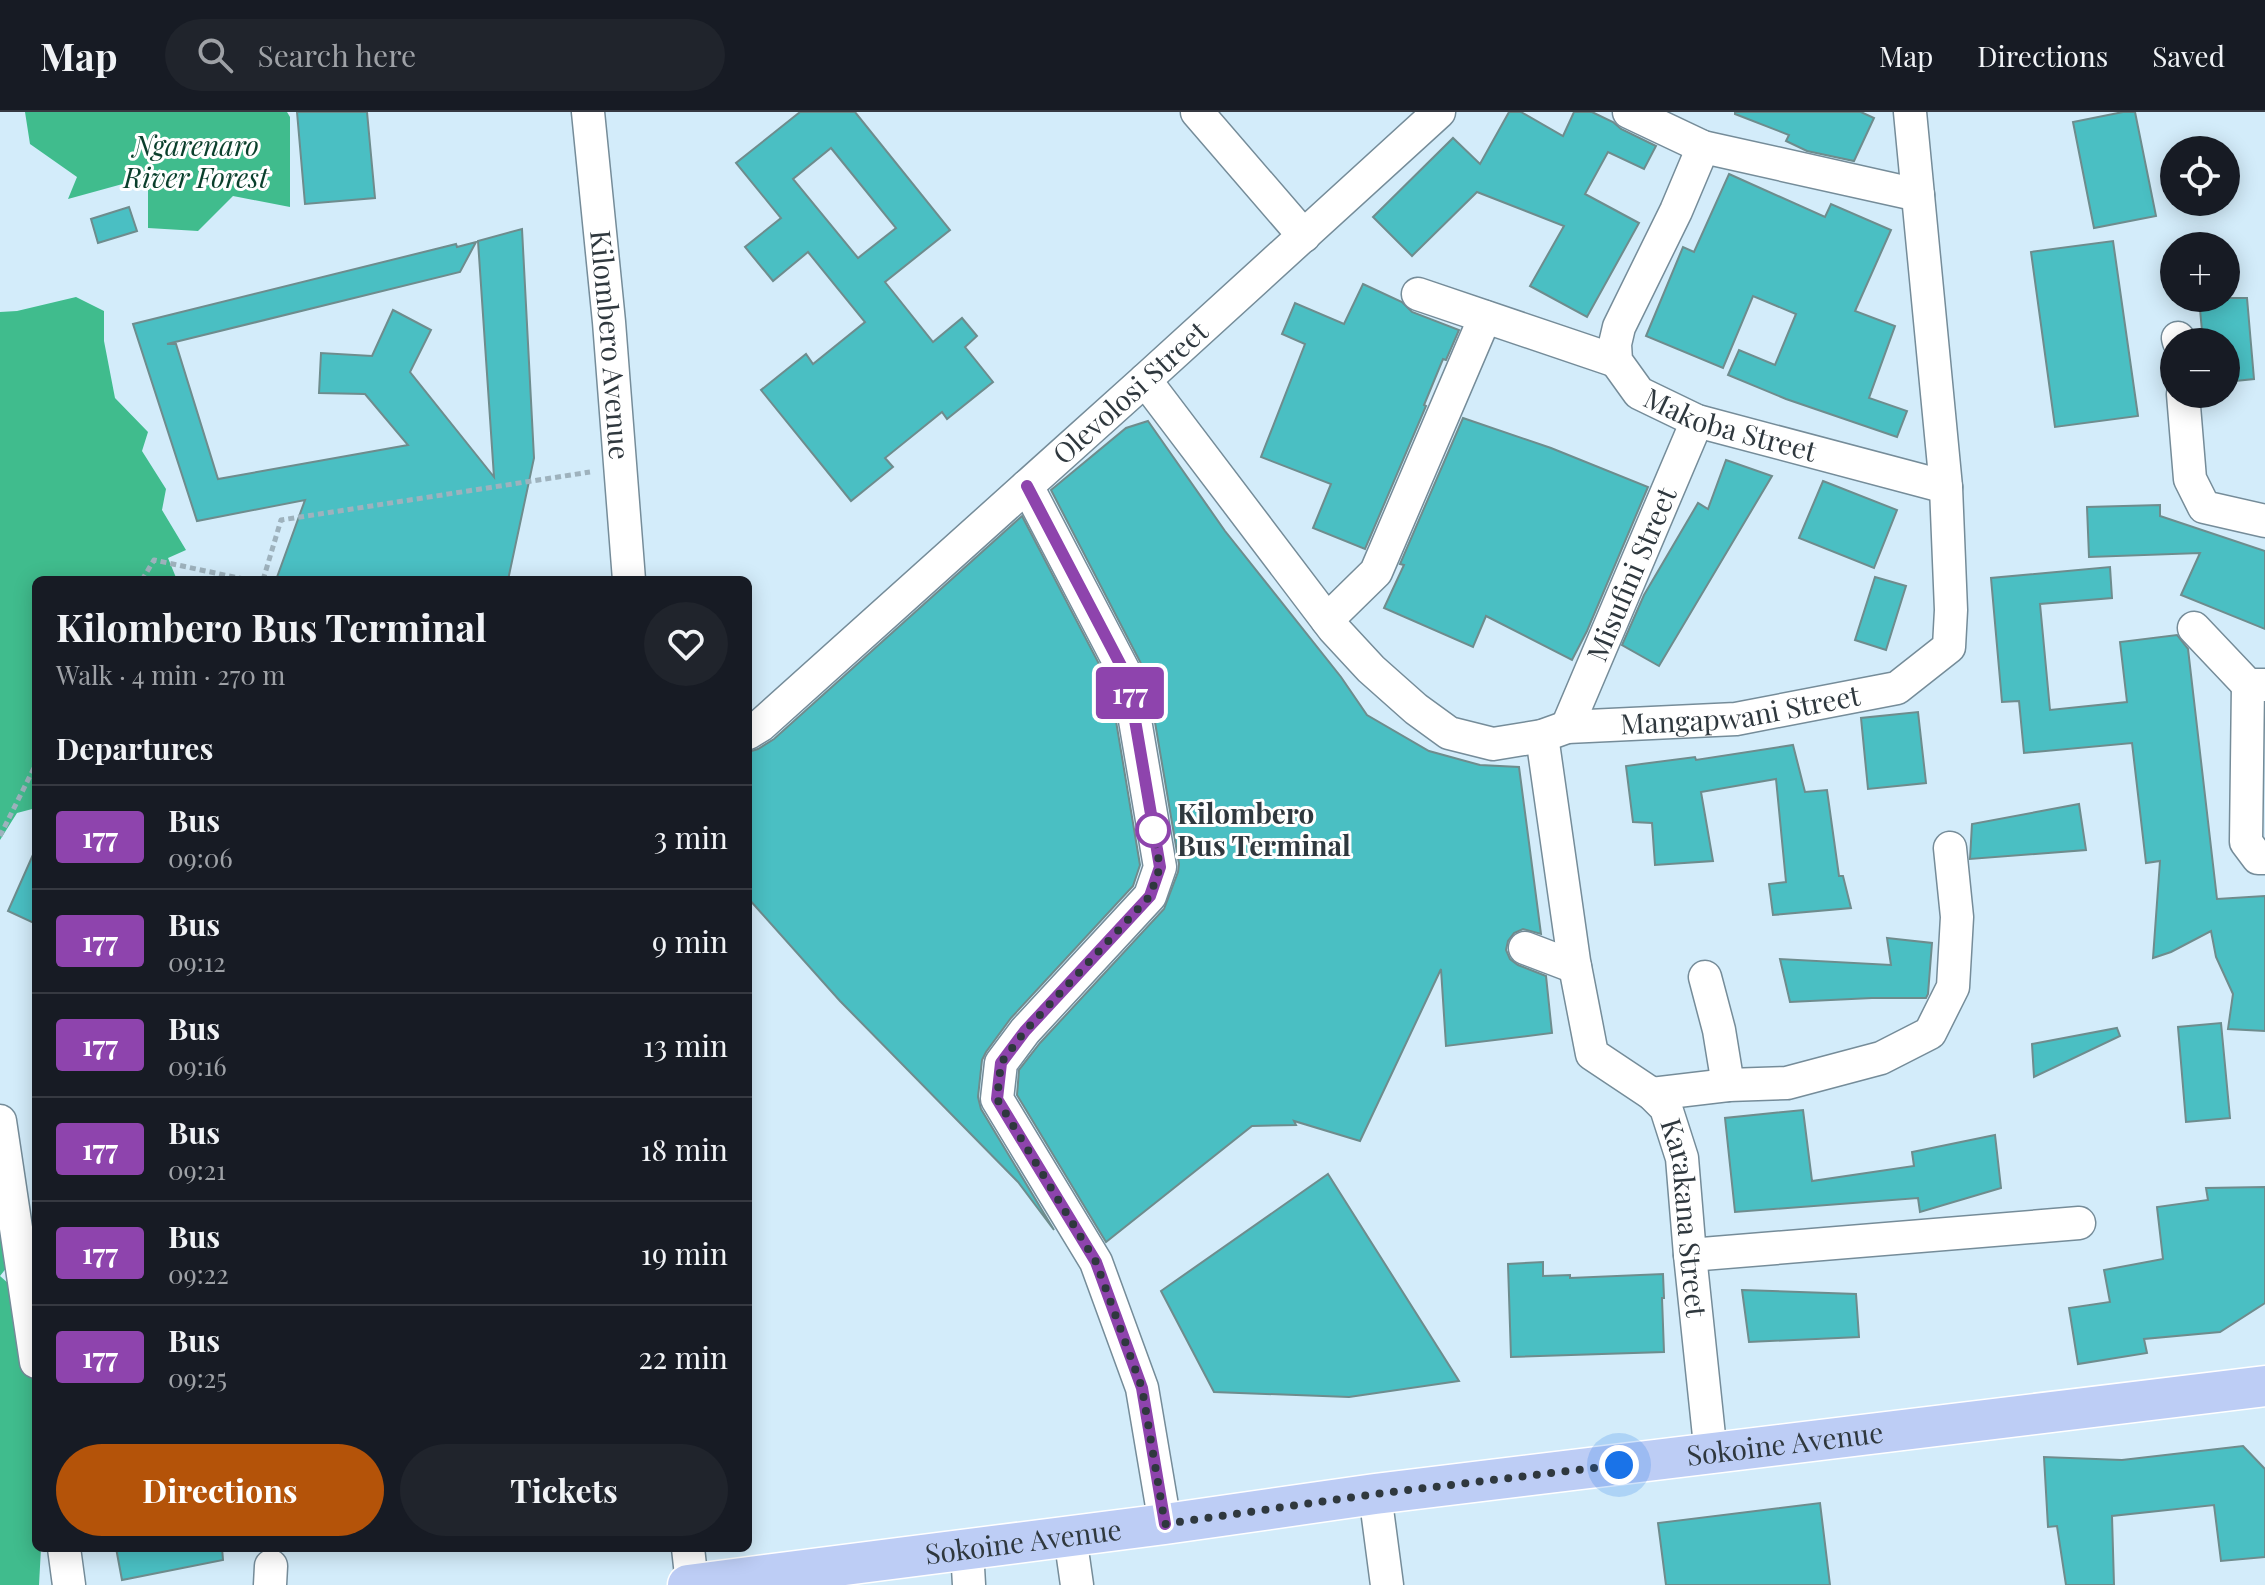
<!DOCTYPE html>
<html lang="en">
<head>
<meta charset="utf-8">
<style>
	:root { --surface:#171b24; --page:#20242c; --text:#f1f3f6; --muted:#9ea1a6; --line:#363941; --accent:#b45309 }
	body { margin:0; font-family:"Playfair Display",serif; background:var(--page); color:var(--text); height:100vh; display:flex; flex-direction:column; font-size:30px; white-space:nowrap }
	* { box-sizing:border-box; margin:0 }
	p { font-size:26px; color:var(--muted) }
	.icon { flex:none; width:44px; height:44px; fill:none; stroke:currentColor; stroke-width:2; stroke-linecap:round; stroke-linejoin:round }
	.map { position:relative; flex:1; overflow:hidden }
	.details { position:absolute; left:32px; top:464px; width:720px; height:976px; display:flex; flex-direction:column; background:var(--surface); border-radius:12px; box-shadow:0 4px 20px #0003 }
	.details>* { flex:none }
	.badge { padding:0 16px; border-radius:6px; font-size:28px; line-height:52px }
	.fabs { position:absolute; left:2160px; top:24px; display:grid; gap:16px }
	.fabs a { display:grid; place-items:center; width:80px; height:80px; border-radius:50%; background:var(--surface); box-shadow:0 4px 20px #0003; font-size:40px }
	.you { position:absolute; width:40px; height:40px; margin:-20px; border:6px solid #fff; border-radius:50%; background:#1a73e8; box-shadow:0 0 0 12px #1a73e833 }
	.map>.badge { position:absolute; translate:-50% -50%; box-shadow:0 0 0 4px #fff }
	h2 { padding:0 24px; font-size:30px; line-height:72px }
	.round { display:grid; place-items:center; flex:none; width:84px; height:84px; border-radius:42px; background:var(--page) }
	.summary { display:flex; align-items:center; justify-content:space-between; height:136px; padding:0 24px }
	h1 { font-size:38px; font-weight:700; line-height:60px }
	.action { display:flex; gap:16px; margin-top:auto; padding:16px 24px }
	.action a { flex:1; height:92px; border-radius:48px; background:var(--accent); color:#fff; font-size:32px; font-weight:700; line-height:92px; text-align:center }
	.action a+a { background:var(--page); color:var(--text) }
	ul { padding:0; list-style:none }
	li { display:flex; align-items:center; gap:24px; height:104px; padding:0 24px; border-top:2px solid var(--line) }
	li div { flex:1 }
	li b { display:block; font-size:30px }
	li em { font-style:normal }
	li .badge { min-width:88px; font-weight:700; text-align:center }
	header { display:flex; align-items:center; gap:48px; box-sizing:border-box; height:112px; padding:0 40px; background:var(--surface); border-bottom:2px solid var(--line) }
	header strong { font-size:38px }
	nav { display:flex; gap:44px; margin-inline-start:auto; font-size:28px }
	.search { width:560px; height:72px; background:var(--page); display:flex; align-items:center; gap:20px; box-sizing:border-box; padding:0 28px; border-radius:44px; color:var(--muted); font-size:30px }
	.map>svg:first-child { display:block }
</style>
</head>
<body>
<header>
<strong>Map</strong>
<div class="search"><svg class="icon" aria-label="search" viewBox="0 0 24 24"><circle cx="10" cy="10" r="6"/><path d="M15 15l6 6"/></svg>Search here</div>
<nav><a>Map</a><a>Directions</a><a>Saved</a></nav>
</header>
<div class="map">
<svg width="2265" height="1473" viewBox="0 0 2265 1473">
	<rect width="100%" height="100%" fill="#d3ecfa"/>
	<g fill="#40bc8d">
		<path d="M25,0H287L290,5V95L233,84L198,119L148,116V65L68,87L77,65L30,32Z"/>
		<path d="M76,185L104,199V229L115,286L148,320L142,339L166,377L162,398L186,438L168,446L177,468H36V696L17,701L0,728V200L17,199Z"/>
		<path d="M0,1063L22,1136L0,1164L36,1196V1202L15,1227L36,1245V1436H41L39,1473H0Z"/>
	</g>
	<g fill="#4abfc3" stroke="#6e8c8d" stroke-width="2" fill-rule="evenodd">
		<path d="M297,0H367L375,86L305,92Z"/>
		<path d="M800,0H855L950,118L885,170L933,230L962,206L977,224L965,235L993,270L947,307L942,300L885,346L893,355L851,389L761,278L806,242L813,252L865,210L808,140L773,169L745,135L781,106L736,51ZM831,36L896,116L858,146L793,67Z"/>
		<path d="M1509,0H1521L1563,24L1574,0H1592L1613,10L1621,17L1656,34L1644,57L1608,40L1585,82L1639,111L1587,205L1530,174L1564,114L1477,80L1412,144L1373,105L1453,26L1480,52Z"/>
		<path d="M1735,0H1861L1874,6L1854,49L1807,39L1786,29L1789,23L1735,2Z"/>
		<path d="M2123,0H2135L2156,104L2094,116L2073,10Z"/>
		<path d="M1729,62L1825,105L1831,92L1891,118L1855,199L1895,214L1869,286L1907,299L1897,325L1786,287L1728,263L1739,238L1775,253L1796,202L1753,184L1723,256L1646,224L1683,135L1694,140Z"/>
		<path d="M129,95L137,119L98,131L91,107Z"/>
		<path d="M522,117L534,346L508,468H276L305,388L197,409L133,212L456,132L457,135L476,130L460,160L167,232H176L218,367L408,333L365,282L319,281L321,241L372,244L393,198L431,218L410,260L494,365L478,129Z"/>
		<path d="M2113,129L2138,304L2055,315L2031,140Z"/>
		<path d="M1363,172L1402,190L1412,200L1459,218L1446,248L1443,247L1424,293L1426,294L1365,437L1313,416L1331,372L1261,345L1305,232L1282,222L1295,191L1344,212Z"/>
		<path d="M2199,186H2247L2254,267L2226,270V230H2203Z"/>
		<path d="M1463,306L1551,336L1648,375L1587,519L1572,548L1486,504L1473,535L1384,496L1404,453L1400,452Z"/>
		<path d="M1148,309L1225,419L1341,565L1367,603L1429,639L1480,653L1519,655L1541,822L1523,817L1514,821L1508,829L1506,838L1510,847L1518,853L1546,864L1552,921L1446,934L1441,857L1360,1029L1294,1009L1296,1013L1252,1014L1106,1130L1017,983L1019,958L1040,931L1164,797L1178,760L1179,752L1147,563L1051,378L1126,316Z"/>
		<path d="M1726,348L1772,364L1659,554L1622,533L1644,483L1698,391L1708,397Z"/>
		<path d="M1823,369L1897,398L1874,456L1799,426Z"/>
		<path d="M2160,393V404L2265,439V517L2181,483L2200,441L2089,445L2087,395Z"/>
		<path d="M1022,404L1110,573L1140,753L1133,774L1011,906L986,940L982,948L978,985L981,997L1054,1118L1018,1070L840,889L748,786V640L758,637L774,627Z"/>
		<path d="M2110,455L2112,486L2040,492L2050,598L2127,590L2120,530L2177,523L2188,537L2217,787L2265,784V919L2228,917L2233,882L2216,845L2211,819L2171,840L2153,846L2160,749L2146,751L2132,631L2024,641L2019,589L2002,590L1991,466Z"/>
		<path d="M1875,465L1906,474L1886,538L1855,528Z"/>
		<path d="M1918,600L1926,671L1868,677L1861,606Z"/>
		<path d="M1793,633L1805,680L1827,678L1839,764H1843L1851,796L1773,803L1769,772L1786,770L1776,667L1701,680L1713,749L1655,753L1652,711L1633,710L1626,654L1695,645L1696,648Z"/>
		<path d="M2079,692L2086,738L1970,747L1972,712Z"/>
		<path d="M36,736V812L8,799Z"/>
		<path d="M1887,826L1932,831L1928,882L1926,886H1872L1790,890L1780,847L1891,853Z"/>
		<path d="M2221,911L2230,1006L2186,1010L2178,915Z"/>
		<path d="M2117,916L2120,924L2034,965L2032,932Z"/>
		<path d="M1803,998L1812,1069L1914,1054L1912,1040L1995,1023L2001,1076L1920,1100L1918,1086L1735,1100L1725,1006Z"/>
		<path d="M1328,1062L1459,1269L1349,1285L1214,1280L1161,1179Z"/>
		<path d="M2265,1075V1191L2220,1220L2144,1227L2147,1241L2078,1252L2069,1196L2110,1190L2104,1158L2163,1147L2157,1095L2208,1088L2206,1076Z"/>
		<path d="M1543,1150V1164L1570,1163V1166L1663,1162L1664,1186H1662L1664,1240L1511,1245L1508,1152Z"/>
		<path d="M1742,1178L1856,1182L1859,1225L1749,1230Z"/>
		<path d="M2243,1334L2265,1357V1445L2221,1449L2214,1393L2112,1404L2114,1473H2066L2057,1414L2048,1415L2044,1345L2122,1348Z"/>
		<path d="M1820,1391L1830,1473H1666L1658,1411Z"/>
		<path d="M116,1436H222L223,1448L122,1468Z"/>
	</g>
	<g fill="none" stroke-linecap="round" stroke-linejoin="round">
		<g stroke="#758c99" stroke-width="35">
			<g id="minor">
				<path id="s1" d="M588,0L609,210L629,468"/>
				<path d="M1197,0L1304,124"/>
				<path d="M1629,0L1703,35L1918,83"/>
				<path id="s2" d="M1703,35L1676,99L1619,215L1615,232L1616,249L1639,281L1697,309L1946,375"/>
				<path d="M1418,182L1616,249"/>
				<path d="M2178,226L2179,230"/>
				<path id="s3" d="M1145,268L1333,516L1371,557L1416,597L1449,621L1493,632L1542,624L1567,615L1736,607L1897,576L1949,535L1951,498L1946,375L1910,0"/>
				<path d="M2183,282L2190,367L2204,395L2265,409"/>
				<path d="M1027,374L1128,567L1160,755L1150,784L1025,919L1001,951L997,987L1096,1150L1142,1276L1165,1412"/>
				<path d="M1327,508L1376,460L1485,205"/>
				<path d="M2194,516L2248,573H2265"/>
				<path d="M2248,573L2246,730L2258,746H2265"/>
				<path id="s4" d="M1567,615L1697,309"/>
				<path id="s5" d="M748,621L761,613L1145,268L1439,0"/>
				<path id="s6" d="M1542,624L1574,849L1592,942L1652,982L1666,996L1682,1046L1690,1143L1711,1343"/>
				<path d="M1525,836L1575,855"/>
				<path d="M1705,865L1719,918L1728,973"/>
				<path d="M1652,982L1728,973L1787,971L1881,946L1930,921L1953,875L1957,805L1950,736"/>
				<path d="M0,1009L36,1250"/>
				<path d="M1690,1143L2079,1111"/>
				<path d="M1375,1382L1387,1473"/>
				<path d="M1070,1424L1077,1473"/>
				<path d="M64,1436L69,1473"/>
				<path d="M688,1436L692,1472"/>
				<path d="M967,1437L969,1473"/>
				<path d="M270,1473L271,1454"/>
			</g>
		</g>
		<g stroke="#fff" stroke-width="43">
			<g id="major">
				<path id="s7" d="M688,1473L1165,1412L1375,1382L2265,1274"/>
			</g>
		</g>
		<g stroke="#9eb2bd" stroke-width="5" stroke-dasharray="6 4" stroke-linecap="butt">
			<path d="M142,468L154,448L248,468"/>
			<path d="M263,468L281,408L590,360"/>
			<path d="M0,724L36,652"/>
		</g>
		<use href="#minor" stroke="#fff" stroke-width="32"/>
		<use href="#major" stroke="#bdcdf5" stroke-width="40"/>
	</g>
	<g fill="none" stroke-linecap="round" stroke-linejoin="round">
		<g stroke="#fff" stroke-width="18">
			<path id="line" d="M1027,374L1128,567L1160,755L1150,784L1025,919L1001,951L997,987L1096,1150L1142,1276L1165,1412"/>
		</g>
		<use href="#line" stroke="#8e44ad" stroke-width="12"/>
		<path stroke="#2f383e" stroke-width="8" stroke-dasharray="0 14.4" d="M1153,718L1160,755L1150,784L1025,919L1001,951L997,987L1096,1150L1142,1276L1165,1412L1375,1382L1619,1353"/>
	</g>
	<circle fill="#fff" stroke="#8e44ad" stroke-width="4" cx="1153" cy="718" r="16"/>
	<g text-anchor="middle" stroke-width="6" stroke-linejoin="round" paint-order="stroke">
		<g font-size="28" font-style="italic" fill="#0a3f2c" stroke="#fff">
			<text x="196" y="44">Ngarenaro<tspan x="196" dy="32">River Forest</tspan></text>
		</g>
		<g font-size="28" fill="#2f383e" stroke="#fff">
			<text dy="10" stroke="none"><textPath href="#s1" startOffset="234">Kilombero Avenue</textPath></text>
			<text dy="10" stroke="none"><textPath href="#s5" startOffset="512">Olevolosi Street</textPath></text>
			<text dy="10" stroke="none"><textPath href="#s2" startOffset="370">Makoba Street</textPath></text>
			<text dy="10" stroke="none"><textPath href="#s4" startOffset="166">Misufini Street</textPath></text>
			<text dy="10" stroke="none"><textPath href="#s3" startOffset="764">Mangapwani Street</textPath></text>
			<text dy="10" stroke="none"><textPath href="#s6" startOffset="526">Karakana Street</textPath></text>
			<text dy="10" stroke="none"><textPath href="#s7" startOffset="1106">Sokoine Avenue</textPath></text>
			<text dy="10" stroke="none"><textPath href="#s7" startOffset="338">Sokoine Avenue</textPath></text>
		</g>
		<g font-size="28" font-weight="bold" fill="#2f383e" stroke="#fff" text-anchor="start">
			<text x="1177" y="712">Kilombero<tspan x="1177" dy="32">Bus Terminal</tspan></text>
		</g>
	</g>
</svg>
<div class="fabs">
<a><svg class="icon" aria-label="locate" viewBox="0 0 24 24"><circle cx="12" cy="12" r="6"/><path d="M12 2v4M12 18v4M2 12h4M18 12h4"/></svg></a>
<a>+</a>
<a>−</a>
</div>
<div class="you" style="left:1619px;top:1353px"></div>
<b class="badge" style="left:1130px;top:581px;background:#8e44ad;color:#fff">177</b>
<section class="details">
<div class="summary"><div><h1>Kilombero Bus Terminal</h1><p>Walk · 4 min · 270 m</p></div><a class="round"><svg class="icon" aria-label="heart" viewBox="0 0 24 24"><path d="M12 20l-8-8c-3-5 5-10 8-4 3-6 11-1 8 4z"/></svg></a></div>
<h2>Departures</h2>
<ul>
<li><span class="badge" style="background:#8e44ad;color:#fff">177</span><div><b>Bus</b><p>09:06</p></div><em>3 min</em></li>
<li><span class="badge" style="background:#8e44ad;color:#fff">177</span><div><b>Bus</b><p>09:12</p></div><em>9 min</em></li>
<li><span class="badge" style="background:#8e44ad;color:#fff">177</span><div><b>Bus</b><p>09:16</p></div><em>13 min</em></li>
<li><span class="badge" style="background:#8e44ad;color:#fff">177</span><div><b>Bus</b><p>09:21</p></div><em>18 min</em></li>
<li><span class="badge" style="background:#8e44ad;color:#fff">177</span><div><b>Bus</b><p>09:22</p></div><em>19 min</em></li>
<li><span class="badge" style="background:#8e44ad;color:#fff">177</span><div><b>Bus</b><p>09:25</p></div><em>22 min</em></li>
</ul>
<div class="action"><a>Directions</a><a>Tickets</a></div>
</section>
</div>
</body>
</html>
